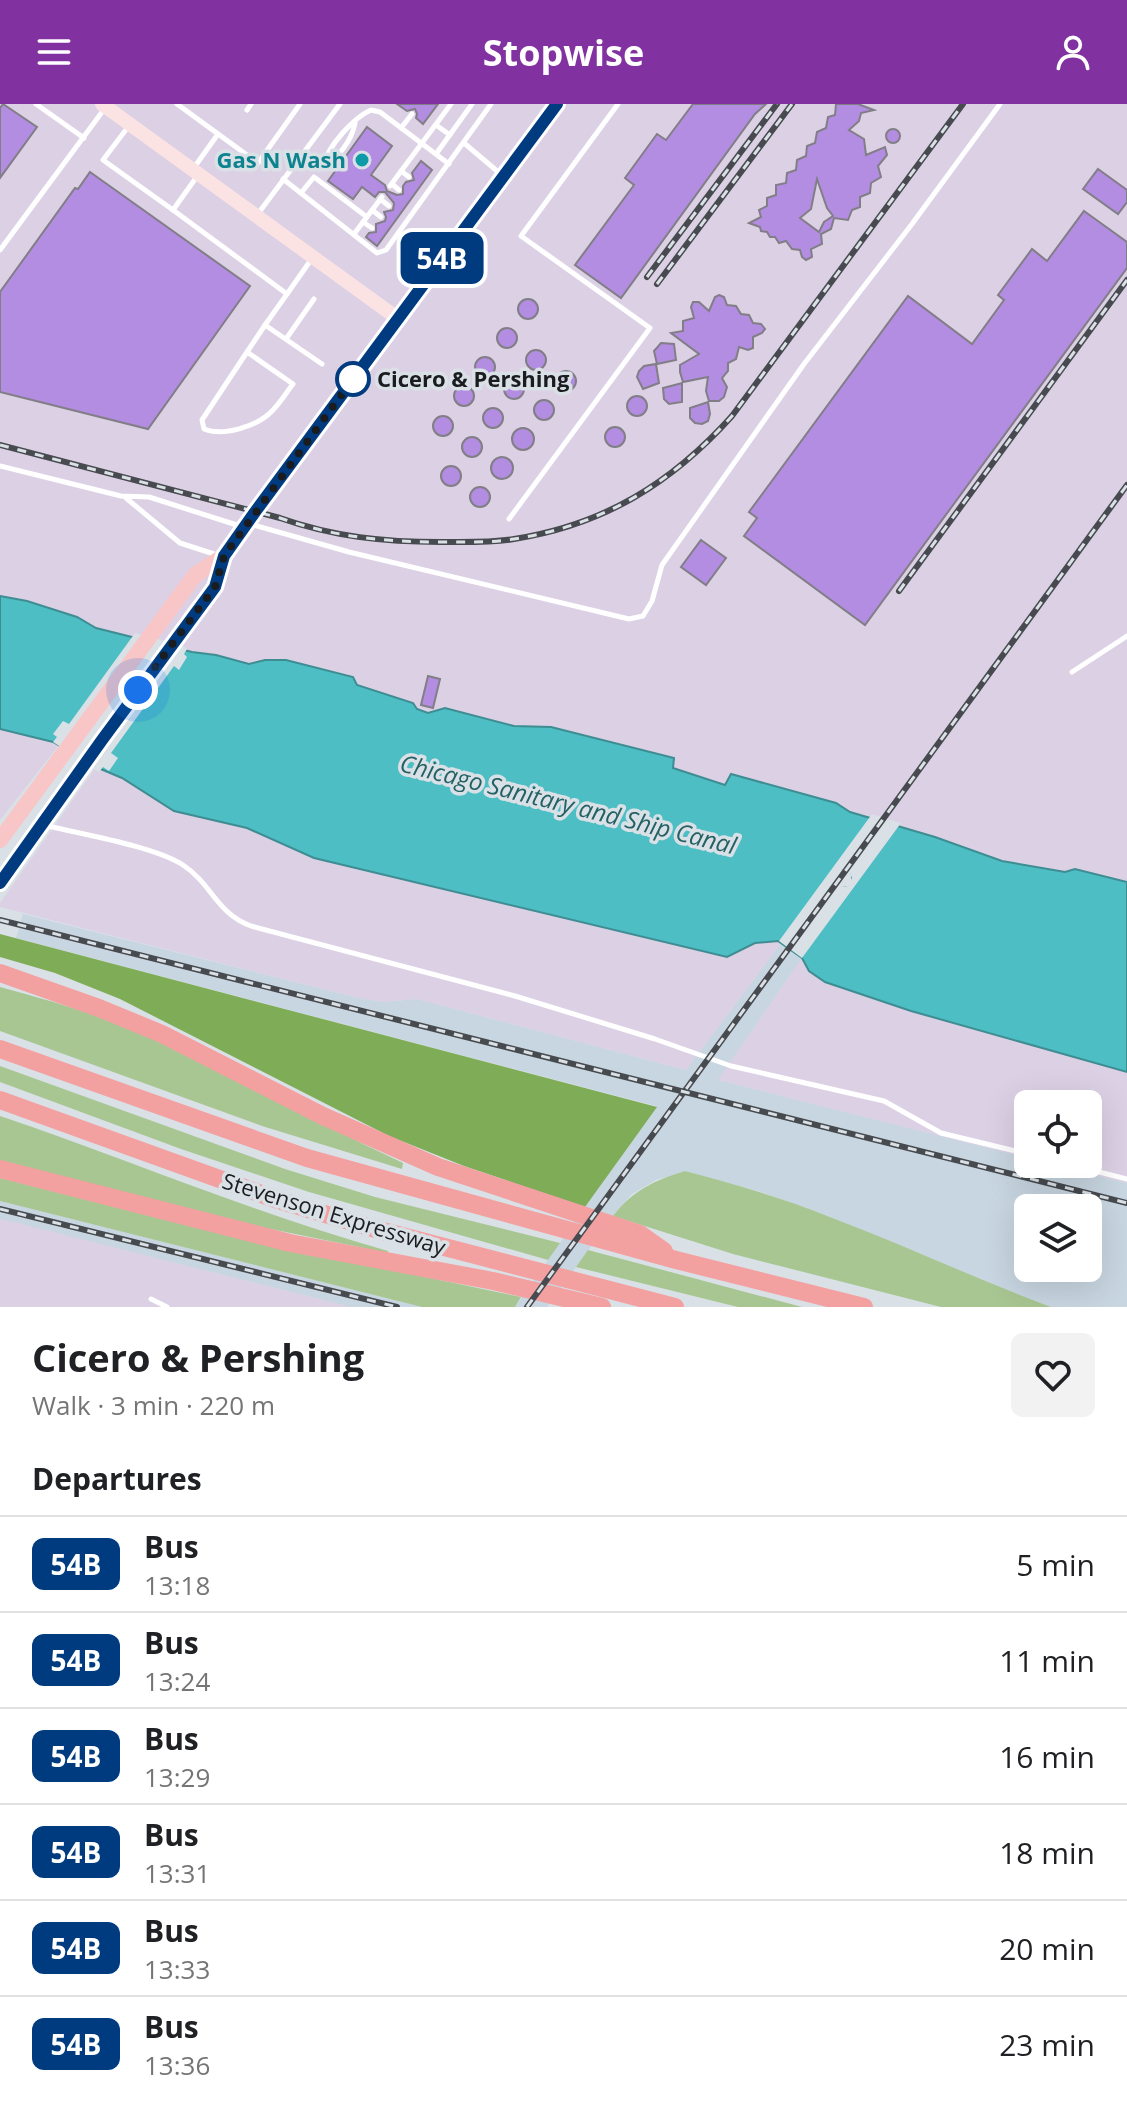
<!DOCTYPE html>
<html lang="en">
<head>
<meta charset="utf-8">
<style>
	:root { --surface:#fff; --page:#f2f2f2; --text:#202124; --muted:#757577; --line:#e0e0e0; --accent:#8231a1 }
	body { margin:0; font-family:"Open Sans",sans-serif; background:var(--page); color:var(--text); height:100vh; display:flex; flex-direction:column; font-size:30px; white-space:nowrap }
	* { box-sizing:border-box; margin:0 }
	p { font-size:26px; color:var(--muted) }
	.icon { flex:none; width:44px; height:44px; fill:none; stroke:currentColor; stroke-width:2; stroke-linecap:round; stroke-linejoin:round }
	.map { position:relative; height:1203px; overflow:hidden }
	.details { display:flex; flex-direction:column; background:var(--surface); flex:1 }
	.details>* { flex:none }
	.badge { padding:0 16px; border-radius:12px; font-size:28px; line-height:52px }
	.controls { position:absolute; left:1014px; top:986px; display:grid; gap:16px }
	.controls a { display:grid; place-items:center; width:88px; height:88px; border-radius:12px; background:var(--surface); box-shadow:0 8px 32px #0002; font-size:40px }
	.you { position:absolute; width:40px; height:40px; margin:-20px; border:6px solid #fff; border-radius:50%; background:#1a73e8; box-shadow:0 0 0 12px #1a73e833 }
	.map>.badge { position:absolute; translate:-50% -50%; box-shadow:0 0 0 4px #fff }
	h2 { padding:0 32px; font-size:30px; line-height:72px }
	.round { display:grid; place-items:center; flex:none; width:84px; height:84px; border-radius:12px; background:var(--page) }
	.headline { display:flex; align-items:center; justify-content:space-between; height:136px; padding:0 32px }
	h1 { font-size:38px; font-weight:700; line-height:60px }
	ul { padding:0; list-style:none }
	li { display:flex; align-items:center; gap:24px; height:96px; padding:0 32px; border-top:2px solid var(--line) }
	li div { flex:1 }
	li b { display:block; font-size:30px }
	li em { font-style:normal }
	li .badge { min-width:88px; font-weight:700; text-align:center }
	header { display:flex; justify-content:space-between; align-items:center; height:104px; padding:0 32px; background:var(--accent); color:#fff; font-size:36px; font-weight:700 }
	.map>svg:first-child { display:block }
</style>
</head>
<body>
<header><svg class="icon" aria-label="menu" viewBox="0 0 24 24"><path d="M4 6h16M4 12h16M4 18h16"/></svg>Stopwise<svg class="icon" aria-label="person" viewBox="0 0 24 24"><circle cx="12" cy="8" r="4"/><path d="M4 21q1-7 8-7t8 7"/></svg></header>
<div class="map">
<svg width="1127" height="1203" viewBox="0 0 1127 1203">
	<rect width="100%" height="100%" fill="#d9e1e7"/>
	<g fill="#c8d6e1" fill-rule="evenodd">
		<path d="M23,810L359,894L383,898L417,895L686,966L781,839L802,854L719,976L1028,1054V1060H1051L1127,1079V1203H1051L971,1173L831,1113L761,1088L685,1067L656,1076L632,1090L616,1108L547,1203H515L656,1002L16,834ZM1028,1104H1088V1164H1028Z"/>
		<path d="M0,1097L422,1203H350L0,1115Z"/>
	</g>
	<g fill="#dcd0e5">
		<path d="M0,0H1127V778L1075,765L1065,768L1002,757L935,733L850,708L836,699L731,670L726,681L673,664L674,654L551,623L514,622L445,604L428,609L417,605L413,599L265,556L249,560L216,551L192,548L96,524L77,513L27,497L0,492Z"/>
		<path d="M0,625L59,641L0,716Z"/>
		<path d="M96,663L122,674L174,707L247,724L314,754L727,853L755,839L778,837L781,839L686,966L417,895L383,898L359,894L0,803V799Z"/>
		<path d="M802,854L809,867L825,878L911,907L1127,968V1079L1051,1060H1088V1000H1028V1054L718,976Z"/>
		<path d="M0,1115L18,1119L350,1203H0Z"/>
	</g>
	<g fill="#a8c691">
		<path d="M0,883C39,894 79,904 117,920C215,960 307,1014 403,1059L402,1065L262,1022L0,927Z"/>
		<path d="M0,962L285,1065L375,1093L560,1139L548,1156L309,1088L181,1045L0,978Z"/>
		<path d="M0,1012C130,1056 256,1110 388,1147V1149L266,1124L0,1057Z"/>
		<path d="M685,1067C734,1080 783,1094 830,1113C904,1141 976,1175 1051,1203H941L733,1150L613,1112C632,1087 655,1076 685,1067Z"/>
		<path d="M0,1074L263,1139L521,1193L515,1203H422L0,1097Z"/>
		<path d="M588,1146L802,1203H738L576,1163Z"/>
	</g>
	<path fill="#7fad57" d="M0,830L657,1003L585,1103L464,1062L389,1032L120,895L55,869L0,853Z"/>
	<path fill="#4dbec4" stroke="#3e8d92" stroke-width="2" fill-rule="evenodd" d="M0,492L27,497L77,513L96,524L192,548L216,551L249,560L265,556H286L353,573L357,581L413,599L417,605L428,609L445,604L514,622L551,623L674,654L673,664L725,681L731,670L836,699L850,708L935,733L1002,757L1065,768L1075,765L1127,778V968L911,907L825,878L809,867L802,854L778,837L755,839L727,853L314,754L247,724L174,707L122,674L96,663L53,638L0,625ZM851,763L853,782L837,785L833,783L832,766Z"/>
	<g fill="#d9e1e7" fill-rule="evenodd">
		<path d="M135,529L182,541L187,545L184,550L187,553L179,566L174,562L111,649L118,654L109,667L103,663L99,668L53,638L57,633L53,630L63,617L69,620Z"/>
		<path d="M872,710L901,719L802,854L779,837ZM843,765L850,769L852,774L848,782L842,783L836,780L834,774L836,769Z"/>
	</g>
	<g fill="#b38de2" stroke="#817e86" stroke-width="2" fill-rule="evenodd">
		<path d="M3,0L37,23L0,74V4Z"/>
		<path d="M397,0H438L423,20L416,14L417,10L415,5L407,7Z"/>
		<path d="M693,0H766L755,10L621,194L575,161L634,81L625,74L657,30L666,36Z"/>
		<path d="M836,0H858L874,6L861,9L859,17L849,26L864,35L866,51L885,43L887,51L878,62L881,73L871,79L870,89L860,93V103L852,106L848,116L834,114L831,125L821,130L822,140L811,145L812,153L806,156L802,153L800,146L792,145L786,137L779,139L775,133H770L767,128L761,127L760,123L749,119L761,113L759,106L767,102V94L776,91V81L786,79L787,69L796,66L797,56L806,52L807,42L815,39L817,28L826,24L828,13L835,11ZM817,75L827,104L833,112L824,118L819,128L800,114L811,105Z"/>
		<path d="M367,23L392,42L371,71L385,81L387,87L397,91L403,90V82L406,78L414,76L412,69L421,57L432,66L377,142L366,133L369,129L376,128V120L385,117L386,113L384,108L393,106L394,99L385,88H379L375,93L362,83L353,95L328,77Z"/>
		<circle cx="893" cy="32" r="7"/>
		<path d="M1098,65L1127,86V98L1118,110L1083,85Z"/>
		<path d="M90,68L250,182L148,325L0,288V188L75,84L78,85Z"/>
		<path d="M1084,107L1127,138V164L865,521L744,432L757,414L749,408L908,192L972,240L1004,196L998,191L1032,145L1047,157Z"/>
		<path d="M719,191L724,193L727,201L736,202L741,210L749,211L753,219L761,220L765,225L762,229L753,233V244L748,246L739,243L736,255L728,259V267L722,274L727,283L724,293L719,297H709L706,287L708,273L683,278L680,268V261L699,250L671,229L683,227V217L694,214L691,203L693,198H699L709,207L715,193Z"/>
		<circle cx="528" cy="205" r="10"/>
		<circle cx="507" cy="234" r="10"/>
		<path d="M661,239L674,240L676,256L657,260L654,247Z"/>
		<circle cx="536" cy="256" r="10"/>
		<circle cx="485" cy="263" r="10"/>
		<path d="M656,260L659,279L643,285L637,273L639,267L644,262Z"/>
		<circle cx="566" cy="277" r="10"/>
		<circle cx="514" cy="285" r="10"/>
		<path d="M682,279V298L669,300L664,295L663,284Z"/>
		<circle cx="464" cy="292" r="10"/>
		<circle cx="637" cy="302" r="10"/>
		<circle cx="544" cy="306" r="10"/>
		<path d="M708,298L710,310L708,317L702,320L695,319L690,314V304Z"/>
		<circle cx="493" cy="314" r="10"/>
		<circle cx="443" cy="322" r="10"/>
		<circle cx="615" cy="333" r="10"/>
		<circle cx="523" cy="335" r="11"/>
		<circle cx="472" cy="343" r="10"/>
		<circle cx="502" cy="364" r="11"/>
		<circle cx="451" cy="372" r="10"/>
		<circle cx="480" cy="393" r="10"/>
		<path d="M701,436L726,454L706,481L681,463Z"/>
		<path d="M428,572L440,575L433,604L421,601Z"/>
	</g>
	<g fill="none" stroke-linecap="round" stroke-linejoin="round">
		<g stroke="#fff" stroke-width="5">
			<path d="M36,0L84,34"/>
			<path d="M177,0L258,59L300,0"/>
			<path d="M247,6L251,0"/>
			<path d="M355,19C352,36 338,55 323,62C328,42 353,14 371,6L380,8L449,60"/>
			<path d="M436,21L450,31"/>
			<path d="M128,23L103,56L173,106L198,71"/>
			<path d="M401,24L412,10"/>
			<path d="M464,39L503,72"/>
			<path d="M436,50L472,0"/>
			<path d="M193,65L218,30"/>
			<path d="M401,67L409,73"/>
			<path d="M283,75L377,149L386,146L491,0"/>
			<path d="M392,80L399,86"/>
			<path d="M390,82L451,0"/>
			<path d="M301,89L314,73L367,113"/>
			<path d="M380,95L389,102"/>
			<path d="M173,106L287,190L313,153"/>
			<path d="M372,106L381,113"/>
			<path d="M257,111L340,0"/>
			<path d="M363,118L372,124"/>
			<path d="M354,130L382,93"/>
			<path d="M0,146L105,4"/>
			<path d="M287,190L265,221L322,260"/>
			<path d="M286,235L314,195"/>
			<path d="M247,248L202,316L204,325C223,333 258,322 272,307C280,299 286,289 293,280L247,248L265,221"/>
			<path d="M0,362L121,392L149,393L240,422"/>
			<path d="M126,394L180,439L217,451"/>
			<path d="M509,415L650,224L521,132L618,0"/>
			<path d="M250,420L349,448L629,515L643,512L652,497L662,461L804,260L912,120L1000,0"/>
			<path d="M1072,568L1127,532"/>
			<path d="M44,721C80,730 154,742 183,761C212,780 216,809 251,822L515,892L655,935L731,962L884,997L941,1029L1028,1050"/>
			<path d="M1068,1060L1127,1075"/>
			<path d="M151,1195L167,1203"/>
		</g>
		<path stroke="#fbe2e3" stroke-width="14" d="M102,0L397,214"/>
		<g stroke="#f8c6c7" stroke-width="16">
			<path d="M0,736L195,471L224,452"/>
			<path d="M0,779L84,660L215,483L224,452L255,408L558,0"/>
		</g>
		<g stroke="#f3a0a1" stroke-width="18">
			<path d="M0,869L99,904L162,930L323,1012L438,1063L640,1130L664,1147"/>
			<path d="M0,945L307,1054L676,1156L864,1203"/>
			<path d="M0,996L278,1096L375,1125L675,1203"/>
			<path d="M0,1065L290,1139L493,1177L602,1203"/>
		</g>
		<g stroke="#474a4e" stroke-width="6">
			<g id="rail">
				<path d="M647,173L777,0"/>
				<path d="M657,180L792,0"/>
				<path d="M0,341L280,414C334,433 385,438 441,438C466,438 490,439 514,435C604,421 672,379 732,312L963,0"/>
				<path d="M899,487L1127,176"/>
				<path d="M0,816L1127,1099"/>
				<path d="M0,1105L397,1203"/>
				<path d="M527,1203L1127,381"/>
			</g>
		</g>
		<use href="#rail" stroke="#d9e1e7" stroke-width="3" stroke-dasharray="9" stroke-linecap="butt"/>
	</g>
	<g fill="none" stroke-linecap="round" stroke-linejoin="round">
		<g stroke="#fff" stroke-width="18">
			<path id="line" d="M0,779L102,636L215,483L224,452L255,408L557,0"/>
		</g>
		<use href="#line" stroke="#003b80" stroke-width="12"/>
		<path stroke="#1a1c1f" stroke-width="8" stroke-dasharray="0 14.4" d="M138,586L215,483L224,452L353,275"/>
	</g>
	<circle fill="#0f9aa8" stroke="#d9e1e7" stroke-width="3" cx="362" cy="56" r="8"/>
	<circle fill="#fff" stroke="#003b80" stroke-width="4" cx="353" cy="275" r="16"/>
	<g text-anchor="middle" stroke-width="7" stroke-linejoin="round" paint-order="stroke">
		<g font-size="22" font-weight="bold" fill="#0d838f" stroke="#d9e1e7" text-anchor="end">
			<text x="346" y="64">Gas N Wash</text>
		</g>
		<g font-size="22" font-weight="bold" fill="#1a1c1f" stroke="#d9e1e7" text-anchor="start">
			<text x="377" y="283">Cicero &amp; Pershing</text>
		</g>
		<g font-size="22" fill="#1a1c1f" stroke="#d9e1e7">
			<text transform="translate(334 1110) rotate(17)" y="8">Stevenson Expressway</text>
		</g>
		<g font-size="24" font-style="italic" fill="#236164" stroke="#d9e1e7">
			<text transform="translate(568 701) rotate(14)" y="8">Chicago Sanitary and Ship Canal</text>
		</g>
	</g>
</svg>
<div class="controls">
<a><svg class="icon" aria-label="locate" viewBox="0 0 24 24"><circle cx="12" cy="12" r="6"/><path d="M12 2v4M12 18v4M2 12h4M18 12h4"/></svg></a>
<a><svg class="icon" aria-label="layers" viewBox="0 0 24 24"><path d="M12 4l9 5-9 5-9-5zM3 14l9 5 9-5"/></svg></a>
</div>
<div class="you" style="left:138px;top:586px"></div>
<b class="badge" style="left:442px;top:154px;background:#003b80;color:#fff">54B</b>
</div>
<section class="details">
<div class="headline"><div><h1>Cicero &amp; Pershing</h1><p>Walk · 3 min · 220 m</p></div><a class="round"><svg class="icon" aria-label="heart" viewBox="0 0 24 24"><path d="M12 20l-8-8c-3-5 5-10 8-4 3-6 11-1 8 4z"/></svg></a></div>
<h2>Departures</h2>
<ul>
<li><span class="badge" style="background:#003b80;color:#fff">54B</span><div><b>Bus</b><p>13:18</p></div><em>5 min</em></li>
<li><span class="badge" style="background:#003b80;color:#fff">54B</span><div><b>Bus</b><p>13:24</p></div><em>11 min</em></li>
<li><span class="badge" style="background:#003b80;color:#fff">54B</span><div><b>Bus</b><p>13:29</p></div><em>16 min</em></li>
<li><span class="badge" style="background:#003b80;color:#fff">54B</span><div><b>Bus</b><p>13:31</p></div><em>18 min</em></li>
<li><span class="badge" style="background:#003b80;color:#fff">54B</span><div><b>Bus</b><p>13:33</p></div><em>20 min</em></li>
<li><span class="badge" style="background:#003b80;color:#fff">54B</span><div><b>Bus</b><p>13:36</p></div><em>23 min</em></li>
</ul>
</section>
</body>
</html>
